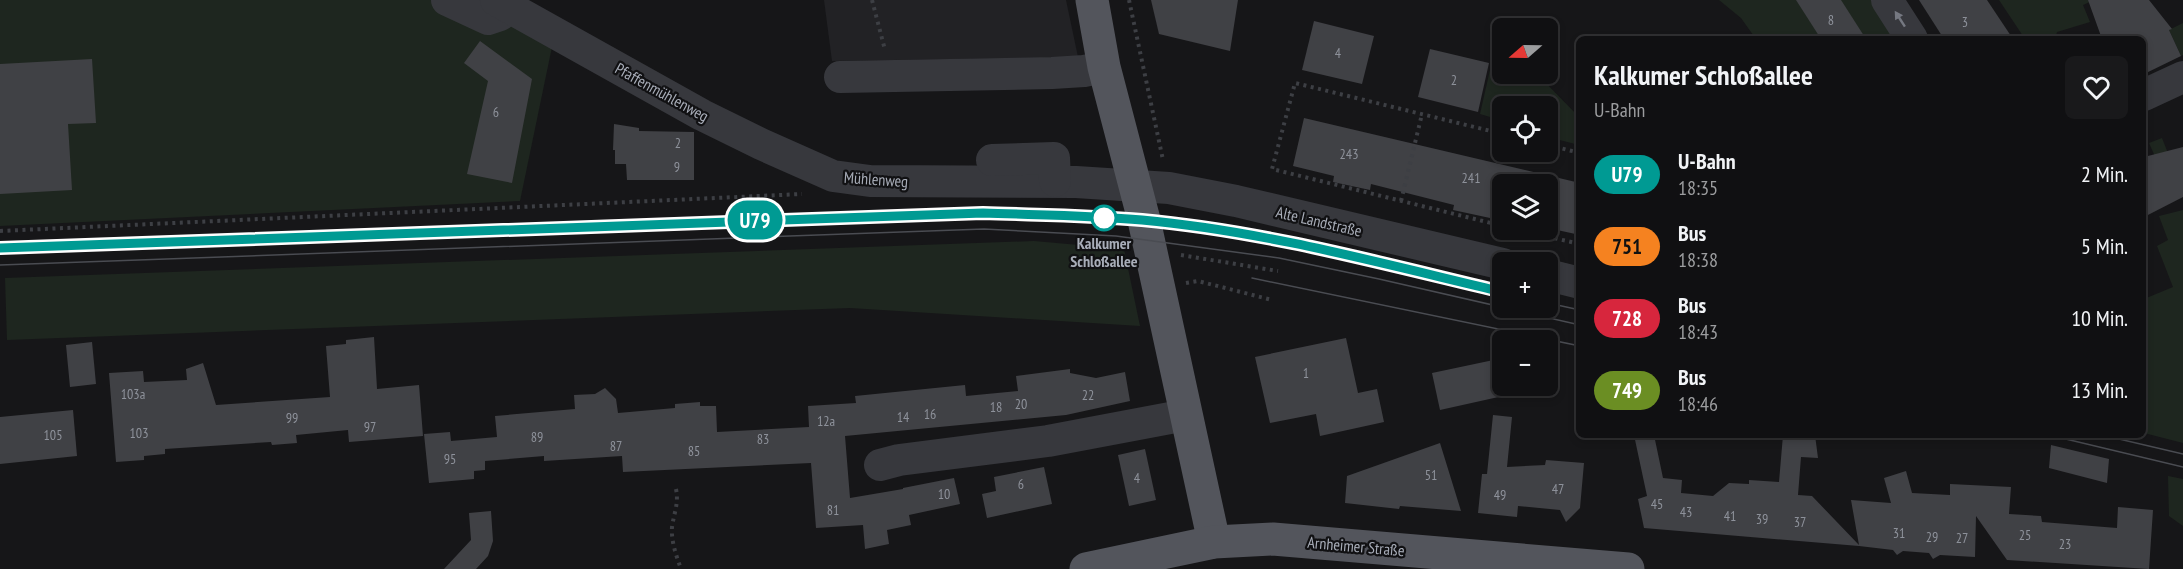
<!DOCTYPE html>
<html lang="de">
<head>
<meta charset="utf-8">
<style>
	:root { --surface:#101012; --page:#19191b; --text:#f1f3f6; --muted:#9c9d9f; --line:#303032 }
	body { margin:0; font-family:"PT Sans Narrow",sans-serif; background:var(--page); color:var(--text); height:100vh; display:flex; flex-direction:column; font-size:22px; white-space:nowrap }
	* { box-sizing:border-box; margin:0 }
	p { font-size:20px; color:var(--muted) }
	.icon { flex:none; width:33px; height:33px; fill:none; stroke:currentColor; stroke-width:2; stroke-linecap:round; stroke-linejoin:round }
	.map { position:relative; flex:1; overflow:hidden }
	.panel { position:absolute; left:1576px; top:36px; width:570px; height:402px; display:flex; flex-direction:column; background:var(--surface); border-radius:9px; box-shadow:0 3px 9px #0003,0 0 0 2px var(--line) }
	.panel>* { flex:none }
	.badge { padding:0 12px; border-radius:20px; font-size:21px; line-height:39px }
	.needle { width:39px; rotate:250deg }
	.controls { position:absolute; left:1492px; top:18px; display:grid; gap:12px }
	.controls a { display:grid; place-items:center; width:66px; height:66px; border-radius:9px; background:var(--surface); box-shadow:0 3px 9px #0003,0 0 0 2px var(--line); font-size:30px }
	.map>.badge { position:absolute; translate:-50% -50%; box-shadow:0 0 0 3px #fff }
	.round { display:grid; place-items:center; flex:none; width:63px; height:63px; border-radius:9px; background:var(--page) }
	.overview { display:flex; align-items:center; justify-content:space-between; height:102px; padding:0 18px }
	h1 { font-size:28px; font-weight:600; line-height:45px }
	ul { padding:0; list-style:none }
	li { display:flex; align-items:center; gap:18px; height:72px; padding:0 18px }
	li div { flex:1 }
	li b { display:block; font-size:22px }
	li em { font-style:normal }
	li .badge { min-width:66px; font-weight:700; text-align:center }
	.map>svg:first-child { display:block }
</style>
</head>
<body>
<div class="map">
<svg width="2183" height="569" viewBox="0 0 2183 569">
	<rect width="100%" height="100%" fill="#161618"/>
	<path fill="#222225" d="M824,0H1066L1078,57L832,61Z"/>
	<g fill="#1e261f">
		<path d="M0,0H483L553,42L520,201L0,226Z"/>
		<path d="M1719,0H1872L1898,39H1756L1741,18Z"/>
		<path d="M1999,0H2094L2083,5L2090,22L2057,32L2055,39H2025Z"/>
		<path d="M2183,23V55L2181,56L2169,30Z"/>
		<path d="M1495,40L1503,42V74H1537L1579,117V145L1548,137V106H1503V126L1496,125L1497,119L1480,114L1492,61Z"/>
		<path d="M2162,138L2171,161H2157L2149,143Z"/>
		<path d="M2183,210V443L2144,433V299L2173,287L2157,246L2168,240L2159,216Z"/>
		<path d="M1034,241L1124,249L1140,326L850,308L7,340L5,278Z"/>
		<path d="M2168,476L2183,479V526L2169,516Z"/>
	</g>
	<g fill="#404145">
		<path d="M1151,0H1238L1230,51L1159,34Z"/>
		<path d="M1796,0H1841L1866,39H1821Z"/>
		<path d="M1919,0H1987L2013,39H1944Z"/>
		<path d="M2088,0H2149L2172,29L2169,30L2181,56L2144,74V39H2102Z"/>
		<path d="M1314,21L1374,36L1362,84L1302,70Z"/>
		<path d="M480,41L532,79L512,183L467,174L488,81L464,63Z"/>
		<path d="M1430,49L1489,63L1478,112L1418,97Z"/>
		<path d="M92,59L96,123L68,124L72,190L0,194V64Z"/>
		<path d="M1304,118L1580,183V235L1548,228V182V184H1503V216L1491,214L1490,218L1453,210L1454,205L1371,184L1370,190L1333,182L1334,176L1293,166Z"/>
		<path d="M614,124L639,128V131L694,132V180H627L626,164H615V150H613Z"/>
		<path d="M2183,147V197L2144,217V157Z"/>
		<path d="M374,337L377,389L419,385L423,436L349,442L348,430L296,435L297,443L272,445L271,442L165,449V454L144,456V460L116,462L109,373L143,371L144,382L187,380L186,369L203,363L216,405L330,397L326,346L346,344V340Z"/>
		<path d="M1346,338L1358,393L1377,389L1384,422L1320,436L1316,414L1270,423L1255,357Z"/>
		<path d="M92,342L96,384L70,387L66,345Z"/>
		<path d="M1503,358V396L1440,410L1432,373Z"/>
		<path d="M1070,369V373L1096,378L1125,372L1130,401L1066,415L845,436L850,498L903,489V488L954,478L960,504L909,515L911,525L887,530L889,544L865,549L863,525L816,528L811,463L623,472L622,456L544,461V456L485,461V470L474,471V479L429,483L424,434L450,432L451,441L497,437L495,416L575,409L574,395L595,394L605,388L616,399L618,413L675,408V404L700,402V406H716L717,432L809,427L808,406L856,403L855,396L965,385L966,396L1018,391L1016,376Z"/>
		<path d="M73,410L77,456L0,464V417Z"/>
		<path d="M1493,415L1512,417L1507,467L1545,465L1546,460L1584,463L1580,508L1566,522L1560,510L1518,506L1517,517L1478,513L1482,474H1487Z"/>
		<path d="M1634,435H1654L1663,478L1682,480L1681,493L1713,496L1729,483L1749,484V480L1779,482L1783,435H1815L1818,458L1801,457L1798,495L1812,496L1859,545L1851,500L1891,503L1884,478L1906,471L1912,493L1950,495V484L2011,487L2009,514L2041,516L2042,522L2117,528L2118,507L2153,510L2149,569L2007,560L1976,516L1975,557L1940,555L1933,559L1929,553L1903,551L1897,555L1893,550L1859,546L1644,528L1638,499L1647,496Z"/>
		<path d="M1440,443L1461,511L1400,506L1399,509L1345,503L1347,476Z"/>
		<path d="M2051,445L2109,459L2107,483L2049,468Z"/>
		<path d="M1145,449L1156,500L1129,506L1118,455Z"/>
		<path d="M1044,467L1052,504L987,518L982,494L996,491L994,477Z"/>
		<path d="M491,511L493,541L488,556L476,569H444L471,540L469,513Z"/>
	</g>
	<g fill="none" stroke-linecap="round" stroke-linejoin="round">
		<g stroke="#3d3f44" stroke-width="4" stroke-dasharray="3 4.5" stroke-linecap="butt">
			<path d="M872,0L885,50"/>
			<path d="M1129,0L1163,160"/>
			<path d="M1503,134L1295,83L1272,169L1503,226"/>
			<path d="M1548,145L1580,153"/>
			<path d="M1401,201L1422,114"/>
			<path d="M1518,230L1580,244"/>
			<path d="M0,231L802,194"/>
			<path d="M1181,255L1278,271"/>
			<path d="M1186,283L1198,281L1272,300"/>
			<path d="M676,489C679,503 674,513 672,527C671,541 676,555 681,569"/>
		</g>
		<g stroke="#37383d" stroke-width="32">
			<path d="M447,0L488,19L500,15L509,7"/>
			<path d="M496,0L702,115L761,144L833,176L870,181L1076,182L1169,188L1236,201L1503,264"/>
			<path d="M1887,0L1912,39"/>
			<path d="M840,77L1052,73L1084,71L1104,67"/>
			<path d="M2144,95L2183,77"/>
			<path d="M992,160L1054,158L1055,181"/>
			<path d="M1548,275L1580,283"/>
			<path d="M880,465L899,460L1048,441L1186,415"/>
		</g>
		<g stroke="#53555c" stroke-width="33">
			<path d="M1092,0L1104,67L1144,220L1214,542"/>
			<path d="M1086,569L1214,542L1273,539L1628,569"/>
		</g>
		<g stroke="#4a4c52" stroke-width="1.5">
			<path d="M0,248L983,213C1036,215 1089,215 1142,220C1264,230 1384,264 1503,292"/>
			<path d="M0,265L984,229L1116,236L1279,258L1379,279L1580,325"/>
			<path d="M1252,278L1580,346"/>
			<path d="M1548,303L1580,310"/>
			<path d="M2049,435L2183,467"/>
			<path d="M2102,435L2183,454"/>
		</g>
	</g>
	<defs><path id="oneway-solid" d="M-6-.8H1V-3.2L6.5 0L1 3.2V.8H-6Z" transform="scale(1.5)"/></defs>
	<use fill="#757881" href="#oneway-solid" transform="translate(1900 19) rotate(-123)"/>
	<g fill="none" stroke-linecap="round" stroke-linejoin="round">
		<g stroke="#fff" stroke-width="14">
			<path id="line" d="M0,248L983,213C1036,215 1089,215 1142,220C1264,231 1384,264 1503,292"/>
		</g>
		<use href="#line" stroke="#009a93" stroke-width="9"/>
	</g>
	<circle fill="#fff" stroke="#009a93" stroke-width="3" cx="1104" cy="218" r="12"/>
	<g text-anchor="middle" stroke-width="4.5" stroke-linejoin="round" paint-order="stroke">
		<g font-size="14" fill="#8e929b">
			<text x="1831" y="25">8</text>
			<text x="1965" y="27">3</text>
			<text x="1338" y="58">4</text>
			<text x="1454" y="85">2</text>
			<text x="496" y="117">6</text>
			<text x="678" y="148">2</text>
			<text x="1349" y="159">243</text>
			<text x="677" y="172">9</text>
			<text x="1471" y="183">241</text>
			<text x="1306" y="378">1</text>
			<text x="133" y="399">103a</text>
			<text x="1088" y="400">22</text>
			<text x="1021" y="409">20</text>
			<text x="996" y="412">18</text>
			<text x="930" y="419">16</text>
			<text x="903" y="422">14</text>
			<text x="292" y="423">99</text>
			<text x="826" y="426">12a</text>
			<text x="370" y="432">97</text>
			<text x="139" y="438">103</text>
			<text x="53" y="440">105</text>
			<text x="537" y="442">89</text>
			<text x="763" y="444">83</text>
			<text x="616" y="451">87</text>
			<text x="694" y="456">85</text>
			<text x="450" y="464">95</text>
			<text x="1431" y="480">51</text>
			<text x="1137" y="483">4</text>
			<text x="1021" y="489">6</text>
			<text x="1558" y="494">47</text>
			<text x="944" y="499">10</text>
			<text x="1500" y="500">49</text>
			<text x="1657" y="509">45</text>
			<text x="833" y="515">81</text>
			<text x="1686" y="517">43</text>
			<text x="1730" y="521">41</text>
			<text x="1762" y="524">39</text>
			<text x="1800" y="527">37</text>
			<text x="1899" y="538">31</text>
			<text x="2025" y="540">25</text>
			<text x="1932" y="542">29</text>
			<text x="1962" y="543">27</text>
			<text x="2065" y="549">23</text>
		</g>
		<g font-size="16" fill="#a8adb8" stroke="#111113">
			<text transform="translate(662 92) rotate(29)" y="6">Pfaffenmühlenweg</text>
			<text transform="translate(876 179) rotate(4)" y="6">Mühlenweg</text>
			<text transform="translate(1319 221) rotate(13)" y="6">Alte Landstraße</text>
			<text transform="translate(1356 546) rotate(5)" y="6">Arnheimer Straße</text>
		</g>
		<g font-size="16" font-weight="bold" fill="#a8adb8" stroke="#111113">
			<text x="1104" y="249">Kalkumer<tspan x="1104" dy="18">Schloßallee</tspan></text>
		</g>
	</g>
</svg>
<div class="controls">
<a><svg class="needle" viewBox="-14 -14 28 28"><path d="M0-13l5 13h-10z" fill="#e53935"/><path d="M0 13l5-13h-10z" fill="#9c9d9f"/></svg></a>
<a><svg class="icon" aria-label="locate" viewBox="0 0 24 24"><circle cx="12" cy="12" r="6"/><path d="M12 2v4M12 18v4M2 12h4M18 12h4"/></svg></a>
<a><svg class="icon" aria-label="layers" viewBox="0 0 24 24"><path d="M12 4l9 5-9 5-9-5zM3 14l9 5 9-5"/></svg></a>
<a>+</a>
<a>−</a>
</div>
<b class="badge" style="left:755px;top:220px;background:#009a93;color:#fff">U79</b>
<section class="panel">
<div class="overview"><div><h1>Kalkumer Schloßallee</h1><p>U-Bahn</p></div><a class="round"><svg class="icon" aria-label="heart" viewBox="0 0 24 24"><path d="M12 20l-8-8c-3-5 5-10 8-4 3-6 11-1 8 4z"/></svg></a></div>
<ul>
<li><span class="badge" style="background:#009a93;color:#fff">U79</span><div><b>U-Bahn</b><p>18:35</p></div><em>2 Min.</em></li>
<li><span class="badge" style="background:#f58220;color:#111">751</span><div><b>Bus</b><p>18:38</p></div><em>5 Min.</em></li>
<li><span class="badge" style="background:#d7263d;color:#fff">728</span><div><b>Bus</b><p>18:43</p></div><em>10 Min.</em></li>
<li><span class="badge" style="background:#6b8e23;color:#fff">749</span><div><b>Bus</b><p>18:46</p></div><em>13 Min.</em></li>
</ul>
</section>
</div>
</body>
</html>
